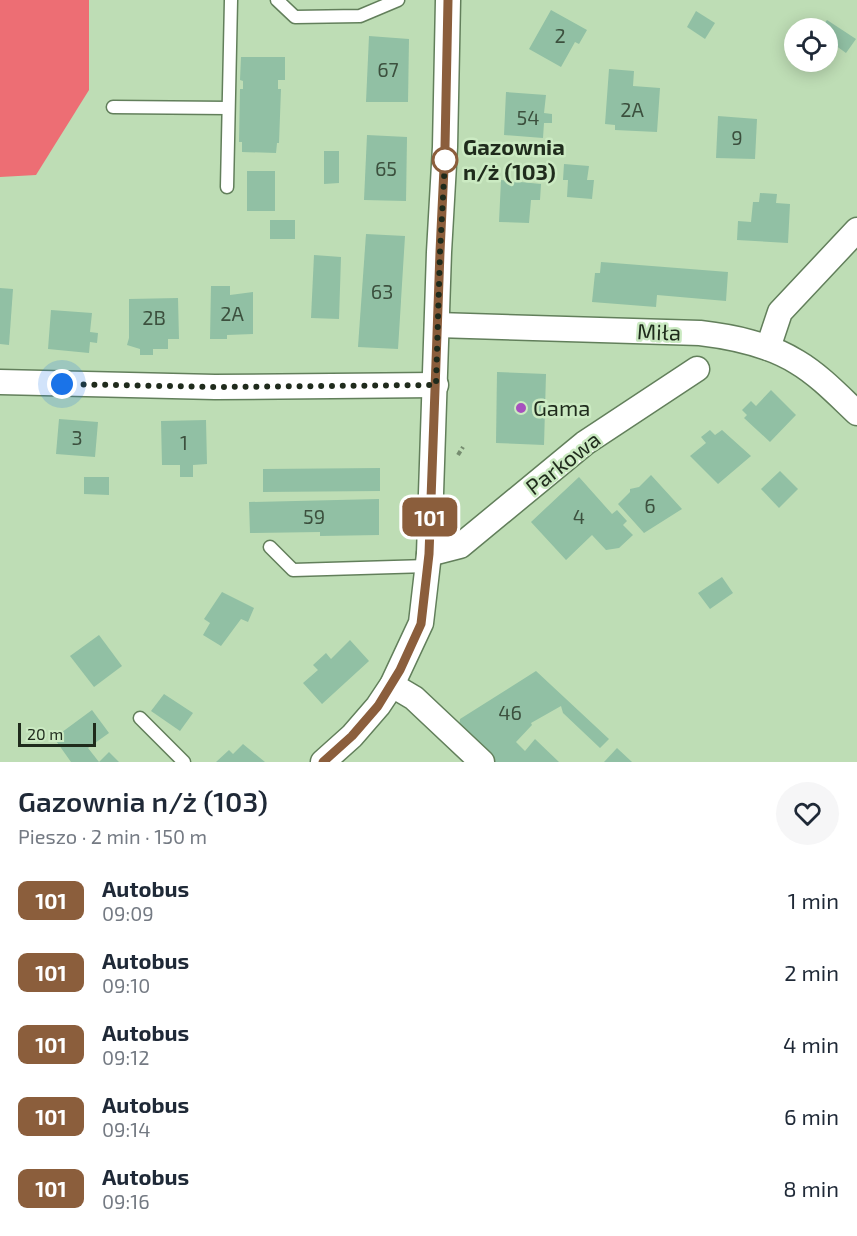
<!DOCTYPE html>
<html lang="pl">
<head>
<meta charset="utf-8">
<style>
	:root { --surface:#fff; --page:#f6f6f7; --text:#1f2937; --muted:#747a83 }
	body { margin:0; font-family:"Exo 2",sans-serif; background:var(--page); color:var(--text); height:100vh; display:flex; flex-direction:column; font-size:22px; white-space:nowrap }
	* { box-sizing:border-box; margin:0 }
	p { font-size:20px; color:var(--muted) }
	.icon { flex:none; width:33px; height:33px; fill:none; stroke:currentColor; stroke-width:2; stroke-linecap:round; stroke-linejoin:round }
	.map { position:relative; height:762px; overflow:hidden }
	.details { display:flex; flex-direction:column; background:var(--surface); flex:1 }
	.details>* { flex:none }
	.badge { padding:0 12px; border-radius:9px; font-size:21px; line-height:39px }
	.buttons { position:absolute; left:784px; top:18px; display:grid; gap:12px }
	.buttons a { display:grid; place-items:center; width:54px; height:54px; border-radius:50%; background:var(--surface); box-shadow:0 3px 15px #0003; font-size:30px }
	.scale { position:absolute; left:18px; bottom:15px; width:78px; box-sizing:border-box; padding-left:6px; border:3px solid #1f2b1c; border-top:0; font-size:16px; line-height:21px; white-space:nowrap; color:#1f2b1c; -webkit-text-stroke:4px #cbeac2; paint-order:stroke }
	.you { position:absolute; width:30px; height:30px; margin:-15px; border:4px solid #fff; border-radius:50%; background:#1a73e8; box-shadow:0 0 0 9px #1a73e833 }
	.map>.badge { position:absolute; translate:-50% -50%; box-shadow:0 0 0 3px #fff }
	.round { display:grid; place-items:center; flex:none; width:63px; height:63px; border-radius:32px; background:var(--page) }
	.summary { display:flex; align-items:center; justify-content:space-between; height:102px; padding:0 18px }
	h1 { font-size:28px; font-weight:600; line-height:45px }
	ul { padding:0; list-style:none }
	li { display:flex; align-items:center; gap:18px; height:72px; padding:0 18px }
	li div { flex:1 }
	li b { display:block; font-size:22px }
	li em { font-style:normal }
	li .badge { min-width:66px; font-weight:700; text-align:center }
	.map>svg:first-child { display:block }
</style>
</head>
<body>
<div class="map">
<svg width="857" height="762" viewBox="0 0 857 762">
	<rect width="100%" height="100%" fill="#beddb5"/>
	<path fill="#ed6e74" d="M0,0H89V90L36,175L0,177Z"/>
	<g fill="#91c0a4">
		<path d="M551,10L587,30L579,44L575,42L561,67L529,49Z"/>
		<path d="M696,11L715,23L705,39L687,27Z"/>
		<path d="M827,20L856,39L846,53L828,40V28H821Z"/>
		<path d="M369,36L409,39L408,102H366Z"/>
		<path d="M241,57H285V80H278V89H281L279,143H277L276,153L242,152V142H239L240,89H243V81L240,80Z"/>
		<path d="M609,69L634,71L633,86L660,88L657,132L615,130V125L605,124Z"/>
		<path d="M506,92L546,95L544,113L552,114V123H544L543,138L504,135Z"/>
		<path d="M718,116L757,119L755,159L716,158Z"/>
		<path d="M367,135L407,137L406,201L364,200Z"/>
		<path d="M324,151H339V183L324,184Z"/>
		<path d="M564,164L589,166L587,180H594L592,199L567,197L568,180H563Z"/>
		<rect x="247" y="171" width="28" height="40"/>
		<path d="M501,180L541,184L540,200H531L529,223L499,222Z"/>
		<path d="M760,193L777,194L776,203L790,204L788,243L737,240L738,221L751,222L753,202H759Z"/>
		<rect x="270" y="220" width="25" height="19"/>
		<path d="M366,234L405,236L398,349L358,347Z"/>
		<path d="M314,255L341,257L339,319L311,318Z"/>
		<path d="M601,262L728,272L726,301L657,295L656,307L592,302L595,273H600Z"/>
		<path d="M211,286H230V295L253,292V334L227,335V339H210Z"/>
		<path d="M0,288L13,289L9,345L0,344Z"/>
		<path d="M178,298L179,339H168V349H153V355H140V349L127,345L129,338V299Z"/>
		<path d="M51,310L92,313L90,332L98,333L97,343L90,342L89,353L48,349Z"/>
		<path d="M497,372L546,374L544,445L496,443Z"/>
		<path d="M771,390L796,415L770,442L744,418L747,415L742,410L751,401L756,406Z"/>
		<path d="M59,419L98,422L95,457L56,454Z"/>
		<path d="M206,420L207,464L193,465V477H180V465H162L161,421Z"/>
		<path d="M710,430L715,435L722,430L751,456L718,484L690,456L706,443L701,437Z"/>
		<path d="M380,468V491L263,492V469Z"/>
		<path d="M780,471L798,489L779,508L761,489Z"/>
		<path d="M651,475L682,509L644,533L618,504L630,492V489L639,487Z"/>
		<path d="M84,477H109V495L84,494Z"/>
		<path d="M579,477L612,514L617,510L627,521L623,525L633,535L619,548L606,550L592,535L566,560L531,522Z"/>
		<path d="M379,499V535L320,536V532L250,533L249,502Z"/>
		<path d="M722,577L733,593L710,609L698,593Z"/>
		<path d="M222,592L254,608L248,622L241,619L221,646L203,635L210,623L204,619Z"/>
		<path d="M99,635L122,666L94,687L70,656Z"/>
		<path d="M350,640L369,661L322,704L303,683L318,670L313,665L326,653L331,659Z"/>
		<path d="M536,671L609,739L600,748L563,713L561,706L531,723L532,725L516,742L525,751L535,739L559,762H493L459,731L460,719Z"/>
		<path d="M164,694L193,713L180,731L151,711Z"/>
		<path d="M92,710L109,733L88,748L99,762L109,752L119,762H71L54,738Z"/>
		<path d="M243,744L265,762H216L229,750L233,754Z"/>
		<path d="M617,748L632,762H604Z"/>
	</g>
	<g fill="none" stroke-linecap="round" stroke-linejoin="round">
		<g stroke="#627f5b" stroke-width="15">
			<g id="lane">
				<path d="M277,0L295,17L360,16L398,0"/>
				<path d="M113,107L228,108"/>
				<path d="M227,187L231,0"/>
				<path d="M270,547L293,570L428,566"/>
				<path d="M140,718L184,762"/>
			</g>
		</g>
		<g stroke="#627f5b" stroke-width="27">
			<g id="street">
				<path d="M437,325L700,333C734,337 768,344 797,362C819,375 838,395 857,413"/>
				<path d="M768,348L780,312L857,230"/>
				<path d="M0,382L215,387L436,385"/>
				<path d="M429,554L460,546L585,443L697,369"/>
				<path d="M392,685L414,698L482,762"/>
				<path d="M323,762L352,736L378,706L392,685L421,623L429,554L439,252L445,147L448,0"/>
			</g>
		</g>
		<path stroke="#768d70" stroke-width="4" stroke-dasharray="4.5 3" stroke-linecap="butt" d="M458,455L463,447"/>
		<use href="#lane" stroke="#fff" stroke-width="12"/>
		<use href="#street" stroke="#fff" stroke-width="24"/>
	</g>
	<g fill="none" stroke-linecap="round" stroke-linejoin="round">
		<g stroke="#fff" stroke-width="14">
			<path id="line" d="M323,762L352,736L378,706L400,670L421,624L429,554L440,252L445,147L448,0"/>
		</g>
		<use href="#line" stroke="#8b5e3c" stroke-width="9"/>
		<path stroke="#1f2b1c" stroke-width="6" stroke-dasharray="0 10.8" d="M62,384L215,387L436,385L440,252L445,160"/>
	</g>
	<circle fill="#fff" stroke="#8b5e3c" stroke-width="3" cx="445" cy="160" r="12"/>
	<circle fill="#a750be" stroke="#cbeac2" stroke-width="2" cx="521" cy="408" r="6"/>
	<g text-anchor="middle" stroke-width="5" stroke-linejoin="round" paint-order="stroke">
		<g font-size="20" fill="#3c503e">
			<text x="560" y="43">2</text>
			<text x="388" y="77">67</text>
			<text x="632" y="117">2A</text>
			<text x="528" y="125">54</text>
			<text x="737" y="145">9</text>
			<text x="386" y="176">65</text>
			<text x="382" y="299">63</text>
			<text x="232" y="321">2A</text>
			<text x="154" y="325">2B</text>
			<text x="77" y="445">3</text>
			<text x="184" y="450">1</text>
			<text x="650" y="513">6</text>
			<text x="314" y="524">59</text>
			<text x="579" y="524">4</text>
			<text x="510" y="720">46</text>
		</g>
		<g font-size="22" font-weight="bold" fill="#1f2b1c" stroke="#cbeac2" text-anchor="start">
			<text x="463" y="155">Gazownia<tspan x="463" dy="25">n/ż (103)</tspan></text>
		</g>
		<g font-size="22" fill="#1f2b1c" stroke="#cbeac2">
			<text transform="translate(659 332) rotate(2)" y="8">Miła</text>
			<text transform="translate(563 463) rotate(-38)" y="8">Parkowa</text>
		</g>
		<g font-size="22" fill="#1f2b1c" stroke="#cbeac2" text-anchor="start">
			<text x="533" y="416">Gama</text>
		</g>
	</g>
</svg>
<div class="buttons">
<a><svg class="icon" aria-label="locate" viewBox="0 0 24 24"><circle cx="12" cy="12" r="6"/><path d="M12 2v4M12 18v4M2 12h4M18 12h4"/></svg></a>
</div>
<div class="scale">20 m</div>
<div class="you" style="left:62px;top:384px"></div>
<b class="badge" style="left:430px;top:517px;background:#8b5e3c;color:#fff">101</b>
</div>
<section class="details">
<div class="summary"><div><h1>Gazownia n/ż (103)</h1><p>Pieszo · 2 min · 150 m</p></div><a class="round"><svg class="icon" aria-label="heart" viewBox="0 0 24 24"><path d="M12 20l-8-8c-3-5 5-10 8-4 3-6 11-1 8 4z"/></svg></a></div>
<ul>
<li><span class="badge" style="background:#8b5e3c;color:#fff">101</span><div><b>Autobus</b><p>09:09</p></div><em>1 min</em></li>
<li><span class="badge" style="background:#8b5e3c;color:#fff">101</span><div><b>Autobus</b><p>09:10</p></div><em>2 min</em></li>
<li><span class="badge" style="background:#8b5e3c;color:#fff">101</span><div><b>Autobus</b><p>09:12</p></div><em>4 min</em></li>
<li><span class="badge" style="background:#8b5e3c;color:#fff">101</span><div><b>Autobus</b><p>09:14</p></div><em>6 min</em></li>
<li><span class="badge" style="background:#8b5e3c;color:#fff">101</span><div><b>Autobus</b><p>09:16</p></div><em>8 min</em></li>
</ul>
</section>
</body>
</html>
